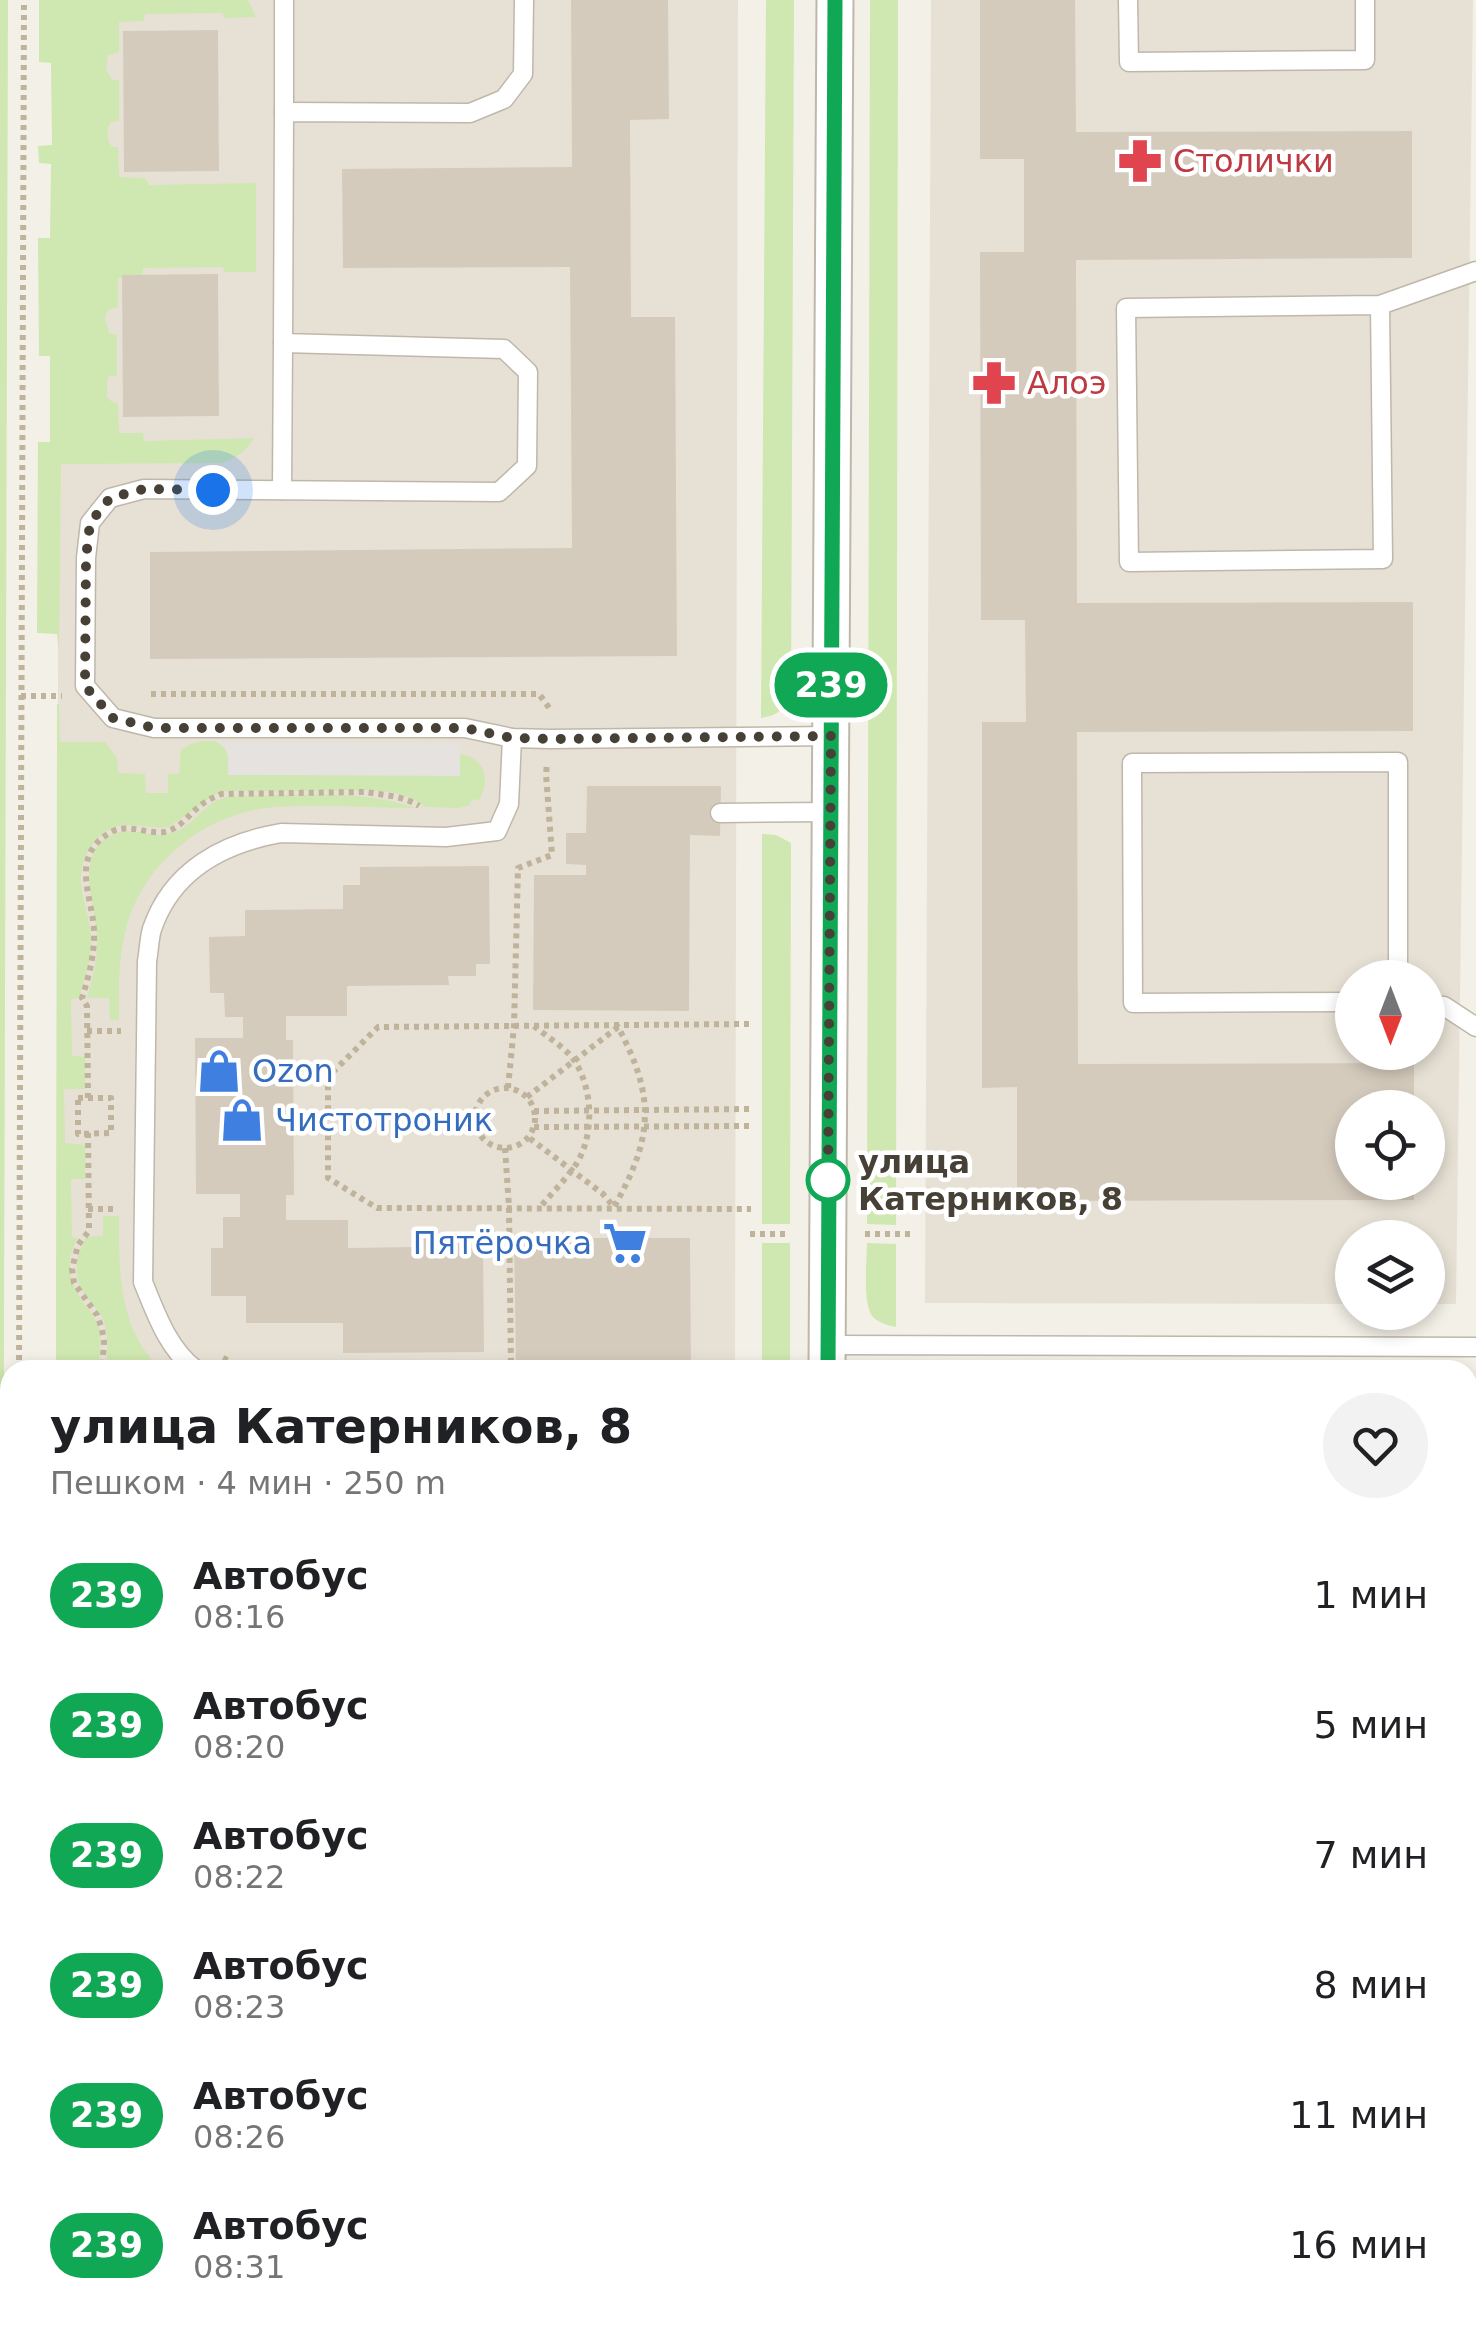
<!DOCTYPE html>
<html lang="ru">
<head>
<meta charset="utf-8">
<style>
	:root { --surface:#fff; --page:#f2f2f2; --text:#202124; --muted:#757577 }
	body { margin:0; font-family:"DejaVu Sans",sans-serif; background:var(--page); color:var(--text); height:100vh; display:flex; flex-direction:column; font-size:38px; white-space:nowrap }
	* { box-sizing:border-box; margin:0 }
	p { font-size:32px; color:var(--muted) }
	.icon { flex:none; width:55px; height:55px; fill:none; stroke:currentColor; stroke-width:2; stroke-linecap:round; stroke-linejoin:round }
	.map { position:relative; flex:1; overflow:hidden }
	.drawer { position:absolute; left:0px; top:1360px; width:1478px; height:972px; display:flex; flex-direction:column; background:var(--surface); border-radius:30px 30px 0 0; box-shadow:0 5px 15px #0003 }
	.drawer>* { flex:none }
	.badge { padding:0 20px; border-radius:32px; font-size:35px; line-height:65px }
	.needle { width:65px; rotate:180deg }
	.tools { position:absolute; left:1335px; top:960px; display:grid; gap:20px }
	.tools a { display:grid; place-items:center; width:110px; height:110px; border-radius:50%; background:var(--surface); box-shadow:0 5px 15px #0003; font-size:50px }
	.you { position:absolute; width:50px; height:50px; margin:-25px; border:8px solid #fff; border-radius:50%; background:#1a73e8; box-shadow:0 0 0 15px #1a73e833 }
	.map>.badge { position:absolute; translate:-50% -50%; box-shadow:0 0 0 5px #fff }
	.round { display:grid; place-items:center; flex:none; width:105px; height:105px; border-radius:52px; background:var(--page) }
	.summary { display:flex; align-items:center; justify-content:space-between; height:170px; padding:0 50px }
	h1 { font-size:48px; font-weight:700; line-height:75px }
	ul { padding:0; list-style:none }
	li { display:flex; align-items:center; gap:30px; height:130px; padding:0 50px }
	li div { flex:1 }
	li b { display:block; font-size:38px }
	li em { font-style:normal }
	li .badge { min-width:110px; font-weight:700; text-align:center }
	.map>svg:first-child { display:block }
</style>
</head>
<body>
<div class="map">
<svg width="1476" height="2332" viewBox="0 0 1476 2332">
	<rect width="100%" height="100%" fill="#f3f0e7"/>
	<g fill="#e7e1d5" fill-rule="evenodd">
		<path d="M60,0H738L735,1370H56Z"/>
		<path d="M931,0H1473L1456,1304H1428V1238H1352V1304L925,1303ZM1352,978H1428V1052H1352ZM1352,1108H1428V1182H1352Z"/>
		<path d="M1468,1405H1476V2332H935L934,2323L1468,2322Z"/>
		<path d="M54,2322L732,2323V2332H54Z"/>
	</g>
	<g fill="#cfe7b0">
		<path d="M0,0H8L1,2332H0Z"/>
		<path d="M39,0H248L256,17L224,18L223,13L145,14L144,21L119,22V52L108,55L106,69L112,80H119V121L111,122C106,130 106,139 112,147H118L119,177L145,178L149,185L256,183V272H224L223,267L143,268L142,277L118,278V307L108,310L105,317L109,333L117,335V376H110L107,380V397L112,402L118,403L119,433H143L144,441L254,438C247,451 236,457 223,463L61,464L59,652L57,634L37,633L38,442H50V356H39L38,238H50L51,164L39,163L38,146L52,145L51,63L39,62Z"/>
		<path d="M766,0H794L791,698C783,711 777,715 761,718Z"/>
		<path d="M870,0H898L896,1225L867,1224Z"/>
		<path d="M57,704H59L60,742H105L117,758L118,773L145,774L146,793H168V774H179L181,750C193,741 217,734 226,751C229,757 228,768 229,775H460V754C485,758 492,781 478,801L475,799L470,802V805L459,808L426,807L411,798L391,792L366,790L220,791L169,827C151,830 132,821 115,827C93,835 79,861 81,884C83,902 90,919 91,937C92,959 85,978 79,998L71,999L72,1056L85,1057V1089H64L65,1143L85,1145V1179H71L72,1237L78,1238C64,1261 69,1283 84,1304C89,1310 94,1316 97,1323C104,1338 98,1354 99,1370H56Z"/>
		<path d="M234,796C294,796 358,788 416,808C370,808 323,804 277,807C208,811 143,861 126,929C118,959 119,990 119,1020H110L109,998H87C93,977 98,959 97,937C96,904 71,851 116,833C133,827 152,838 169,834C196,828 201,799 234,796Z"/>
		<path d="M762,834L776,835L791,843L790,1224H762Z"/>
		<path d="M103,1216H119C119,1272 118,1328 161,1370H106C107,1351 110,1333 101,1315C97,1308 91,1303 86,1296C71,1276 76,1258 86,1237L103,1236Z"/>
		<rect x="762" y="1243" width="28" height="127"/>
		<path d="M867,1243L896,1244V1327C887,1325 879,1323 873,1317C862,1304 867,1261 867,1243Z"/>
	</g>
	<path fill="#e5e2df" d="M217,742L464,744L460,748V776L228,775V754L224,747Z"/>
	<g fill="#d5cbbd">
		<path d="M571,0H668L669,119L630,120L631,317H675L677,656L150,659V552L572,548L570,267L343,268L342,169L572,167Z"/>
		<path d="M980,0H1075L1076,132L1412,131V258L1076,260L1077,603L1413,602V731L1077,732L1078,1064L1414,1063V1108H1352V1182H1414V1200L1017,1201V1087L982,1088V722H1026L1025,620H981L980,252H1024V159H980Z"/>
		<path d="M218,30L219,171L124,172L123,31Z"/>
		<path d="M218,274L219,416L123,417L122,275Z"/>
		<path d="M587,786H721L720,836L690,835L689,1011L533,1010L534,875H586V865L566,864V833H586Z"/>
		<path d="M489,866L490,964H476V976H448L449,985L347,986V1016H286V1040H293L294,1195H286V1220H348V1248L413,1247L412,1236L467,1235V1248H483L484,1352L343,1353V1323H246V1296H211V1248H223V1217H240V1194H196L195,1038H243V1017H225L224,993H210L209,937L245,936V910L343,909V885H360V867Z"/>
		<path d="M514,1238H690L691,1370H527V1365H516Z"/>
		<rect x="578" y="2322" width="105" height="10"/>
		<path d="M1036,2322H1082V2328L1373,2326L1382,2332H1037Z"/>
	</g>
	<g fill="none" stroke-linecap="round" stroke-linejoin="round">
		<g stroke="#bfb7aa" stroke-width="21">
			<g id="lane">
				<path d="M284,0V112"/>
				<path d="M524,0L523,74L504,99L470,113L284,112L283,343L504,349L528,372L527,466L499,492L144,489L110,498L90,523L86,558L85,686L113,718L154,728H465L512,738L550,739L831,736"/>
				<path d="M1128,0L1129,62L1365,60V0"/>
				<path d="M1380,305L1383,559L1129,562L1126,308L1380,305L1476,271"/>
				<path d="M282,490L283,343"/>
				<path d="M720,813L831,812"/>
				<path d="M1352,1002L1133,1003L1132,763L1398,762V978"/>
				<path d="M1428,1005L1444,1006L1476,1027"/>
				<path d="M828,1345L1476,1347"/>
				<path d="M196,1370C168,1349 156,1314 143,1282L147,961C149,951 149,939 152,929C172,870 224,843 281,833L446,837L497,831L509,804L512,738"/>
				<path d="M1468,1589L1476,1587"/>
				<path d="M79,2332L81,2322"/>
				<path d="M1471,2332L1468,2156L1476,2024"/>
			</g>
		</g>
		<g stroke="#bfb7aa" stroke-width="39">
			<g id="street">
				<path d="M827,1370L835,0"/>
				<path d="M822,2332V2322"/>
			</g>
		</g>
		<g stroke="#c0b39b" stroke-width="6" stroke-dasharray="5 5" stroke-linecap="butt">
			<path d="M151,694H539L550,709"/>
			<path d="M21,696H62"/>
			<path d="M749,1024L378,1027L328,1077V1178L377,1208L751,1209"/>
			<path d="M534,1026C547,1037 568,1049 576,1063C593,1092 594,1134 577,1163C567,1178 553,1192 541,1206"/>
			<path d="M87,1031H121"/>
			<path d="M508,1088L514,1026L518,868L552,855L546,774L547,763"/>
			<circle cx="505" cy="1118" r="30"/>
			<path d="M527,1097L618,1027C656,1098 653,1138 614,1207L603,1194L528,1137"/>
			<path d="M78,1098H111V1133L78,1134Z"/>
			<path d="M88,1098L87,1006L82,998C89,976 95,953 94,930C92,895 69,856 111,832C127,823 146,834 164,832C182,829 192,809 207,801C211,798 216,797 221,794L365,792C383,795 404,796 419,806"/>
			<path d="M534,1111L750,1109"/>
			<path d="M534,1127L750,1126"/>
			<path d="M88,1133L89,1231L78,1245L72,1269L74,1283L97,1315L102,1329L104,1342L102,1370"/>
			<path d="M505,1148L509,1207L511,1370"/>
			<path d="M88,1209H117"/>
			<path d="M750,1234H790"/>
			<path d="M865,1234H911"/>
			<path d="M223,1358L247,1370"/>
			<path d="M19,1370L24,0"/>
			<path d="M15,2332V2322"/>
		</g>
		<use href="#lane" stroke="#fff" stroke-width="18"/>
		<use href="#street" stroke="#fff" stroke-width="35"/>
	</g>
	<g fill="none" stroke-linecap="round" stroke-linejoin="round">
		<g stroke="#fff" stroke-width="22">
			<path id="line" d="M828,1370L835,0"/>
		</g>
		<use href="#line" stroke="#10a855" stroke-width="15"/>
		<path stroke="#474036" stroke-width="10" stroke-dasharray="0 18" d="M213,490L144,489L110,498L90,523L86,558L85,686L113,718L154,728H465L512,738L550,739L831,736L828,1180"/>
	</g>
	<defs>
		<g id="pharmacy-bare" transform="scale(3.45)"><path d="M-2-6h4v4h4v4h-4v4h-4v-4h-4v-4h4Z" fill="#e0444e" stroke="#fff" stroke-width="2.5" paint-order="stroke"/></g>
		<g id="shop-bare" transform="scale(3.45)"><path d="M-5-2.5h2.3a2.7 3.5 0 0 1 5.4 0H5L5.5 6h-11ZM-1.5-2.5h3a1.5 2.3 0 0 0-3 0Z" fill="#3f7fe0" stroke="#fff" stroke-width="2.5" paint-order="stroke"/></g>
		<g id="supermarket-bare" transform="scale(3.45)"><path d="M-6-5.5h2.5l.6 2H6L4.5 2H-2.5L-4.4-4H-6ZM-1.5 3.2a1.3 1.3 0 1 0 .1 0ZM3 3.2a1.3 1.3 0 1 0 .1 0Z" fill="#3f7fe0" stroke="#fff" stroke-width="2.5" paint-order="stroke"/></g>
	</defs>
	<g fill-rule="evenodd">
		<use href="#pharmacy-bare" x="1140" y="161"/>
		<use href="#pharmacy-bare" x="994" y="383"/>
		<use href="#shop-bare" x="219" y="1071"/>
		<use href="#shop-bare" x="242" y="1120"/>
		<use href="#supermarket-bare" x="625" y="1243"/>
	</g>
	<circle fill="#fff" stroke="#10a855" stroke-width="5" cx="828" cy="1180" r="20"/>
	<g text-anchor="middle" stroke-width="9" stroke-linejoin="round" paint-order="stroke">
		<g font-size="32" fill="#be3a42" stroke="#fff" text-anchor="start">
			<text x="1173" y="172">Столички</text>
			<text x="1027" y="394">Алоэ</text>
		</g>
		<g font-size="32" fill="#366cbe" stroke="#fff" text-anchor="start">
			<text x="252" y="1082">Ozon</text>
			<text x="275" y="1131">Чистотроник</text>
			<text x="592" y="1254" text-anchor="end">Пятёрочка</text>
		</g>
		<g font-size="32" font-weight="bold" fill="#474036" stroke="#fff" text-anchor="start">
			<text x="858" y="1173">улица<tspan x="858" dy="37">Катерников, 8</tspan></text>
		</g>
	</g>
</svg>
<div class="tools">
<a><svg class="needle" viewBox="-14 -14 28 28"><path d="M0-13l5 13h-10z" fill="#e53935"/><path d="M0 13l5-13h-10z" fill="#757577"/></svg></a>
<a><svg class="icon" aria-label="locate" viewBox="0 0 24 24"><circle cx="12" cy="12" r="6"/><path d="M12 2v4M12 18v4M2 12h4M18 12h4"/></svg></a>
<a><svg class="icon" aria-label="layers" viewBox="0 0 24 24"><path d="M12 4l9 5-9 5-9-5zM3 14l9 5 9-5"/></svg></a>
</div>
<div class="you" style="left:213px;top:490px"></div>
<b class="badge" style="left:831px;top:685px;background:#10a855;color:#fff">239</b>
<section class="drawer">
<div class="summary"><div><h1>улица Катерников, 8</h1><p>Пешком · 4 мин · 250 m</p></div><a class="round"><svg class="icon" aria-label="heart" viewBox="0 0 24 24"><path d="M12 20l-8-8c-3-5 5-10 8-4 3-6 11-1 8 4z"/></svg></a></div>
<ul>
<li><span class="badge" style="background:#10a855;color:#fff">239</span><div><b>Автобус</b><p>08:16</p></div><em>1 мин</em></li>
<li><span class="badge" style="background:#10a855;color:#fff">239</span><div><b>Автобус</b><p>08:20</p></div><em>5 мин</em></li>
<li><span class="badge" style="background:#10a855;color:#fff">239</span><div><b>Автобус</b><p>08:22</p></div><em>7 мин</em></li>
<li><span class="badge" style="background:#10a855;color:#fff">239</span><div><b>Автобус</b><p>08:23</p></div><em>8 мин</em></li>
<li><span class="badge" style="background:#10a855;color:#fff">239</span><div><b>Автобус</b><p>08:26</p></div><em>11 мин</em></li>
<li><span class="badge" style="background:#10a855;color:#fff">239</span><div><b>Автобус</b><p>08:31</p></div><em>16 мин</em></li>
</ul>
</section>
</div>
</body>
</html>
